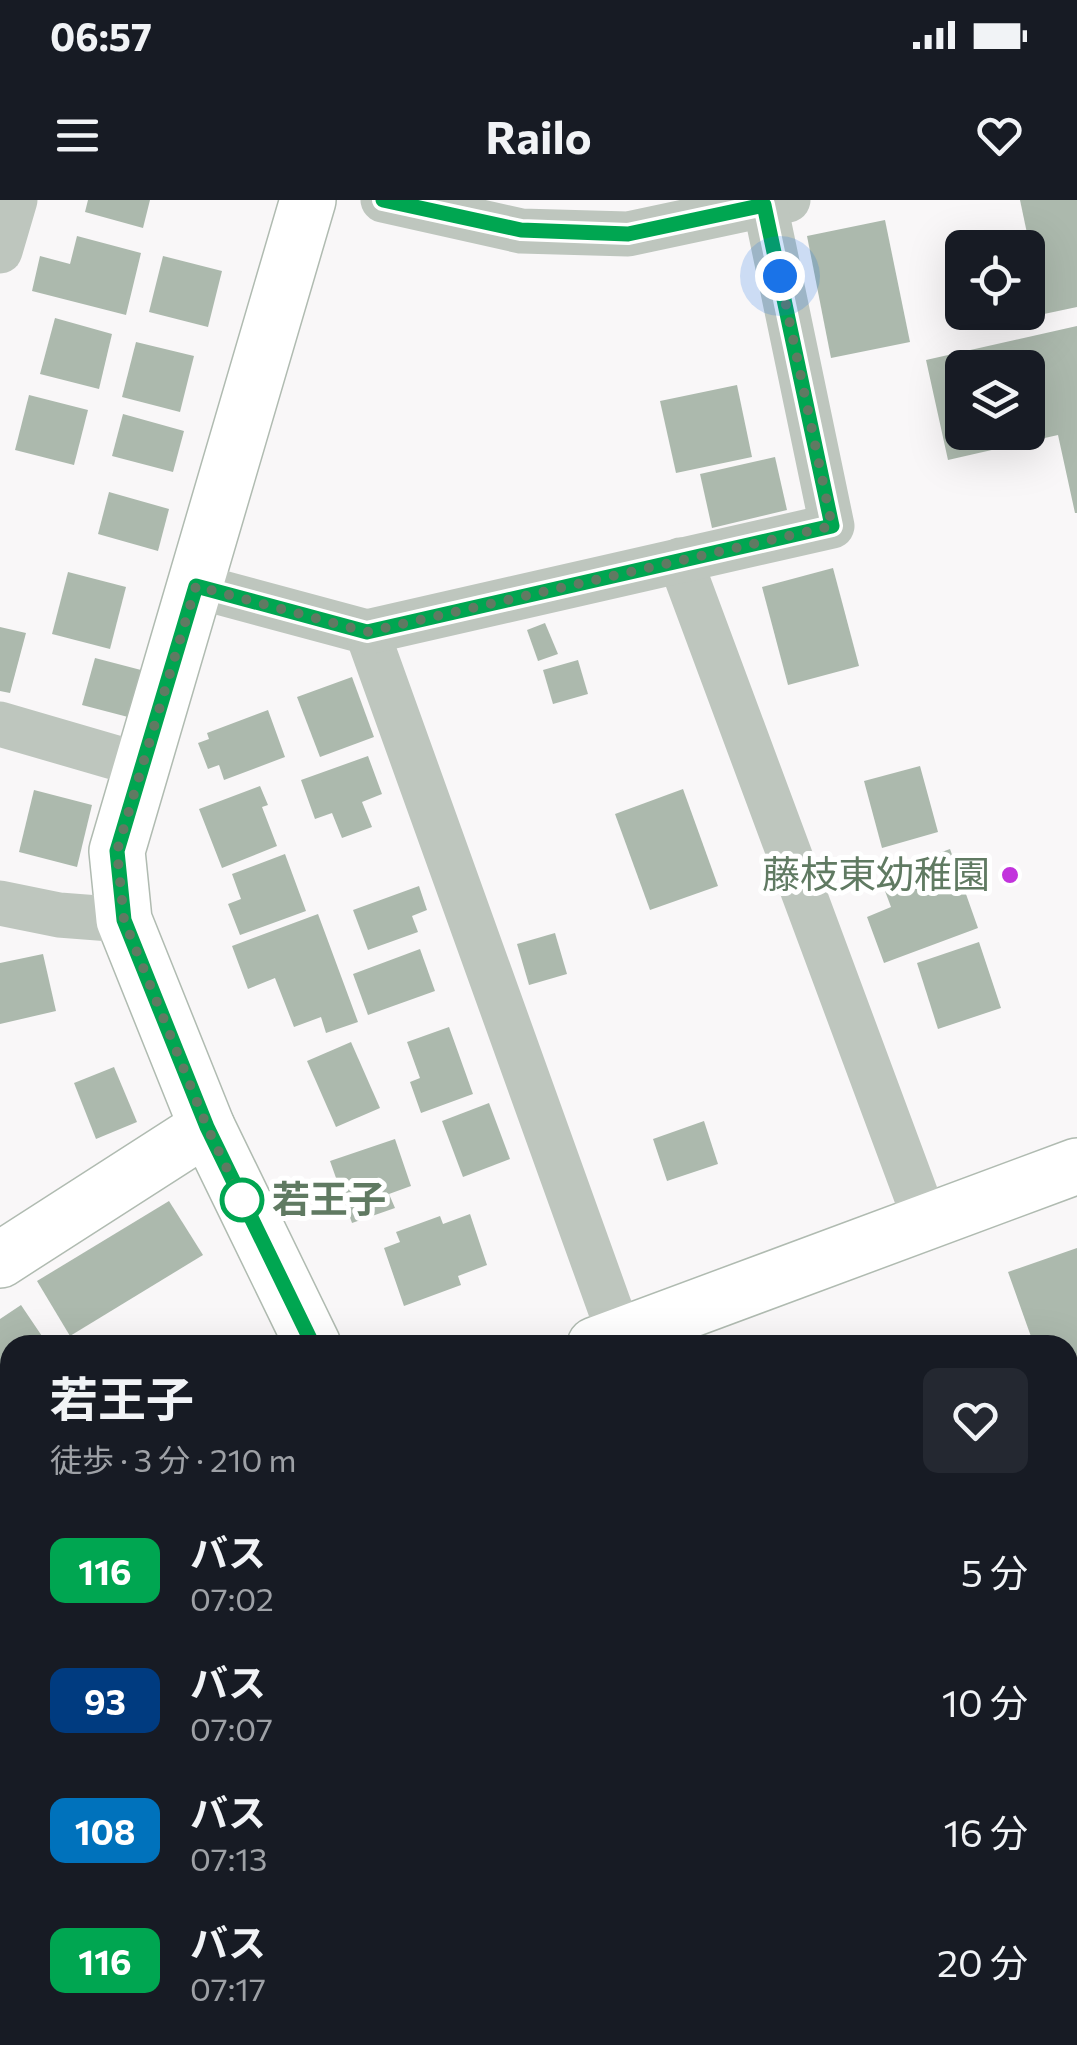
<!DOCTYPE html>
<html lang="ja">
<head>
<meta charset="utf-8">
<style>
	:root { --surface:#171b24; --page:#242831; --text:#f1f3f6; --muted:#9ea1a6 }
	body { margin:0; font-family:Commissioner,"Noto Sans JP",sans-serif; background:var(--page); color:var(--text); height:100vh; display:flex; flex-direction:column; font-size:38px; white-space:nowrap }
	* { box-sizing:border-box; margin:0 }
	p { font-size:32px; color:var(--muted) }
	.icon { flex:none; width:55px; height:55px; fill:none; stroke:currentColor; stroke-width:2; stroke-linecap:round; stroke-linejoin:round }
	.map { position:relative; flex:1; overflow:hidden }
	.panel { position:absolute; left:0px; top:1135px; width:1078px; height:710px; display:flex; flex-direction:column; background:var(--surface); border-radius:30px 30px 0 0; box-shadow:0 10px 40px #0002 }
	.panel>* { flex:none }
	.badge { padding:0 20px; border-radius:15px; font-size:35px; line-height:65px }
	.controls { position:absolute; left:945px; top:30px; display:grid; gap:20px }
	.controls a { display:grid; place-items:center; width:100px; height:100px; border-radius:15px; background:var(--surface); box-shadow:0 10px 40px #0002; font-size:50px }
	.you { position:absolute; width:50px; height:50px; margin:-25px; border:8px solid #fff; border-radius:50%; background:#1a73e8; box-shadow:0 0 0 15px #1a73e833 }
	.map>.badge { position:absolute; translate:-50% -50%; box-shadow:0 0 0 5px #fff }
	.round { display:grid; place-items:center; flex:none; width:105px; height:105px; border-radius:15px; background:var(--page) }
	.summary { display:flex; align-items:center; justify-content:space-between; height:170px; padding:0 50px }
	h1 { font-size:48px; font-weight:700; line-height:75px }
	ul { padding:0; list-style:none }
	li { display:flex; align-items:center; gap:30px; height:130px; padding:0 50px }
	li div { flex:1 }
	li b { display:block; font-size:38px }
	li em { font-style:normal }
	li .badge { min-width:110px; font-weight:700; text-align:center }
	.status { display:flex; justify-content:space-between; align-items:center; height:70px; padding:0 50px; background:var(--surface); direction:ltr }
	.status svg { height:28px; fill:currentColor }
	header { display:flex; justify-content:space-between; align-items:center; height:130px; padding:0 50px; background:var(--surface); font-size:45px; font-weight:700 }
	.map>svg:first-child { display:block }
</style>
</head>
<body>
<div class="status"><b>06:57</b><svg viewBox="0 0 49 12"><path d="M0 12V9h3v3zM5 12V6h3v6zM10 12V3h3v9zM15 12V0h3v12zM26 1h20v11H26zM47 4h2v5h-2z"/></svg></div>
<header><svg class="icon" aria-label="menu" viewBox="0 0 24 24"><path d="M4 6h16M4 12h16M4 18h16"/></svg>Railo<svg class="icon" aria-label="heart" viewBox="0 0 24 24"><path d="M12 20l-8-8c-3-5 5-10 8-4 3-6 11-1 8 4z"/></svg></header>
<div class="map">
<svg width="1077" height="1845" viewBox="0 0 1077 1845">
	<rect width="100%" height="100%" fill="#f9f7f8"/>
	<g fill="#acb9ad" fill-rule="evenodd">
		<path d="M88,0H150L143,28L85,12Z"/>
		<path d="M1020,0H1077V107L1044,114Z"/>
		<path d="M885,20L910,142L831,158L807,36Z"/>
		<path d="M77,36L141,53L126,115L32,91L40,56L70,64Z"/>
		<path d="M163,56L222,71L208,127L149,112Z"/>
		<path d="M55,118L112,134L99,189L40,174Z"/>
		<path d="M1077,126V313H1075L1058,235L948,260L926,160ZM962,168H1028V232H962Z"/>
		<path d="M136,142L194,156L180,212L122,197Z"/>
		<path d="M737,185L752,257L676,273L660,201Z"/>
		<path d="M29,195L88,210L74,265L15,250Z"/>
		<path d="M123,214L184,231L173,272L112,256Z"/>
		<path d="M775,257L787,310L712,328L700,274Z"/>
		<path d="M109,292L169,309L158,351L98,334Z"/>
		<path d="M833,368L859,466L788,485L762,387Z"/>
		<path d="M68,372L126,387L110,449L52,434Z"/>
		<path d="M545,423L558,454L538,461L527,430Z"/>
		<path d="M0,427L26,433L10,493L0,491Z"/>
		<path d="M95,458L141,470L128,517L82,505Z"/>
		<path d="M578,460L588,494L553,504L543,470Z"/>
		<path d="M352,477L374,537L320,557L297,497Z"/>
		<path d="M268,510L285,557L224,580L219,565L208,569L198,543L209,539L207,533Z"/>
		<path d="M368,556L382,594L362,602L372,627L342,638L332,613L315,619L301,580Z"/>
		<path d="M920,566L938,632L882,648L864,581Z"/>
		<path d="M260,586L268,605L262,607L277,646L222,668L199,609Z"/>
		<path d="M683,589L718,686L650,710L615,614Z"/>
		<path d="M34,590L92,605L77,667L19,652Z"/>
		<path d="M950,649L978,728L884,763L867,717L891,707L879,675Z"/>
		<path d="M285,654L306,711L240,735L228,704L241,699L232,674Z"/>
		<path d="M419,686L427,710L412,716L418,732L368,750L353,710Z"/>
		<path d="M318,714L358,822L326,833L321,817L294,827L275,778L248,789L232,746Z"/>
		<path d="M555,733L567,774L529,785L517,744Z"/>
		<path d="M979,742L1001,808L938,829L917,763Z"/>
		<path d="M420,749L435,791L368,815L353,774Z"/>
		<path d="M43,754L56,811L0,824V763Z"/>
		<path d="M449,827L473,894L421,913L410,882L420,878L407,842Z"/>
		<path d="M351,842L380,908L336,927L307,861Z"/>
		<path d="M114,867L137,922L96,939L74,883Z"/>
		<path d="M489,903L510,959L463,977L442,921Z"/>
		<path d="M704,921L718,964L667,981L653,939Z"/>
		<path d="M395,939L411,986L389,994L395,1008L352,1023L330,961Z"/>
		<path d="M169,1001L203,1055L70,1136L37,1081Z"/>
		<path d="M470,1014L487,1065L458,1076L461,1085L404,1106L384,1048L400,1042L396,1032L440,1016L443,1024Z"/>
		<path d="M1077,1048V1205L1068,1209V1145H1034L1008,1072Z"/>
		<path d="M21,1105L48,1145H10V1216L0,1201V1119Z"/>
		<path d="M1074,1404L1077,1406V1449L1068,1440V1414Z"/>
		<path d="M1068,1549L1077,1557V1573L1068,1585Z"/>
		<path d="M1077,1609V1662L1068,1655V1620Z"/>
		<path d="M319,1835H389L381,1845H311Z"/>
		<path d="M681,1835H746L738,1845H694Z"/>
		<path d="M778,1835H800L812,1845H770Z"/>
		<path d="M931,1835H988L1000,1845H923Z"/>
	</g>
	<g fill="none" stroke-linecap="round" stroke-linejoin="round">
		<g stroke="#b0bbb1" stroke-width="58">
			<g id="secondary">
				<path d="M308,0L117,651L124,720L207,927L313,1145"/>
				<path d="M0,1060L207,927"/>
				<path d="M595,1145L1077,966"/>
				<path d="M0,1478L10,1471"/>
				<path d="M1068,1819L1077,1826"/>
			</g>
		</g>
		<g stroke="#bec6be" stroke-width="45">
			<path d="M383,0L521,31L628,34L788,0"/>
			<path d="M0,51L15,0"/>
			<path d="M680,360L926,1022"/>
			<path d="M196,386L367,432L620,1136"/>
			<path d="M367,432L832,326L765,5"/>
			<path d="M0,524L144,566"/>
			<path d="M0,703L59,715L124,720"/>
			<path d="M1068,1387L1077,1383"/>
			<path d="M528,1835L540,1845"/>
			<path d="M167,1845L184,1835"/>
		</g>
		<use href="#secondary" stroke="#fff" stroke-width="55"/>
	</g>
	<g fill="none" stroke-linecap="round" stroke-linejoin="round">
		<g stroke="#fff" stroke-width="22">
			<path id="line" d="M313,1145L207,927L124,720L117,651L196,386L367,432L832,326L764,5L628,34L521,30L383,0"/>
		</g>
		<use href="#line" stroke="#00a651" stroke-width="15"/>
		<path stroke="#607a62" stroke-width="10" stroke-dasharray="0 18" d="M242,1000L207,927L124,720L117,651L196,386L367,432L832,326L780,76"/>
	</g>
	<circle fill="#c233dc" stroke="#fff" stroke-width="4" cx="1010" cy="675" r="10"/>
	<circle fill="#fff" stroke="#00a651" stroke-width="5" cx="242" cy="1000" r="20"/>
	<g text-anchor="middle" stroke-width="10" stroke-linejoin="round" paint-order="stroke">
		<g font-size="38" fill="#607a62" stroke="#fff" text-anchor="end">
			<text x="990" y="688">藤枝東幼稚園</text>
		</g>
		<g font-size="38" font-weight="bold" fill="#607a62" stroke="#fff" text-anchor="start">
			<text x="272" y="1013">若王子</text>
		</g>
	</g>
</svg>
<div class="controls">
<a><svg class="icon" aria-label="locate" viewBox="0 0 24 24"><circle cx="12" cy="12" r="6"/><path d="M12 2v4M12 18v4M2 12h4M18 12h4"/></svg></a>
<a><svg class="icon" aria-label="layers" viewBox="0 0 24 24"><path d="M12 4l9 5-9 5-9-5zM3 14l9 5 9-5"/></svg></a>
</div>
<div class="you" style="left:780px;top:76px"></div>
<section class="panel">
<div class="summary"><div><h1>若王子</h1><p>徒歩 · 3 分 · 210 m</p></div><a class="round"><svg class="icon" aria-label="heart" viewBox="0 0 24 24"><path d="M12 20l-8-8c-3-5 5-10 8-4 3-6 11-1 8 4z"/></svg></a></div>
<ul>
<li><span class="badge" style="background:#00a651;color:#fff">116</span><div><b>バス</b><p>07:02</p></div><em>5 分</em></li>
<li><span class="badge" style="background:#003b80;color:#fff">93</span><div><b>バス</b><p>07:07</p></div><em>10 分</em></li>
<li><span class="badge" style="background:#0072bc;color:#fff">108</span><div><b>バス</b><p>07:13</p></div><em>16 分</em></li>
<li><span class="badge" style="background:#00a651;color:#fff">116</span><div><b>バス</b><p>07:17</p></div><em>20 分</em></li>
</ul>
</section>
</div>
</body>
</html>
